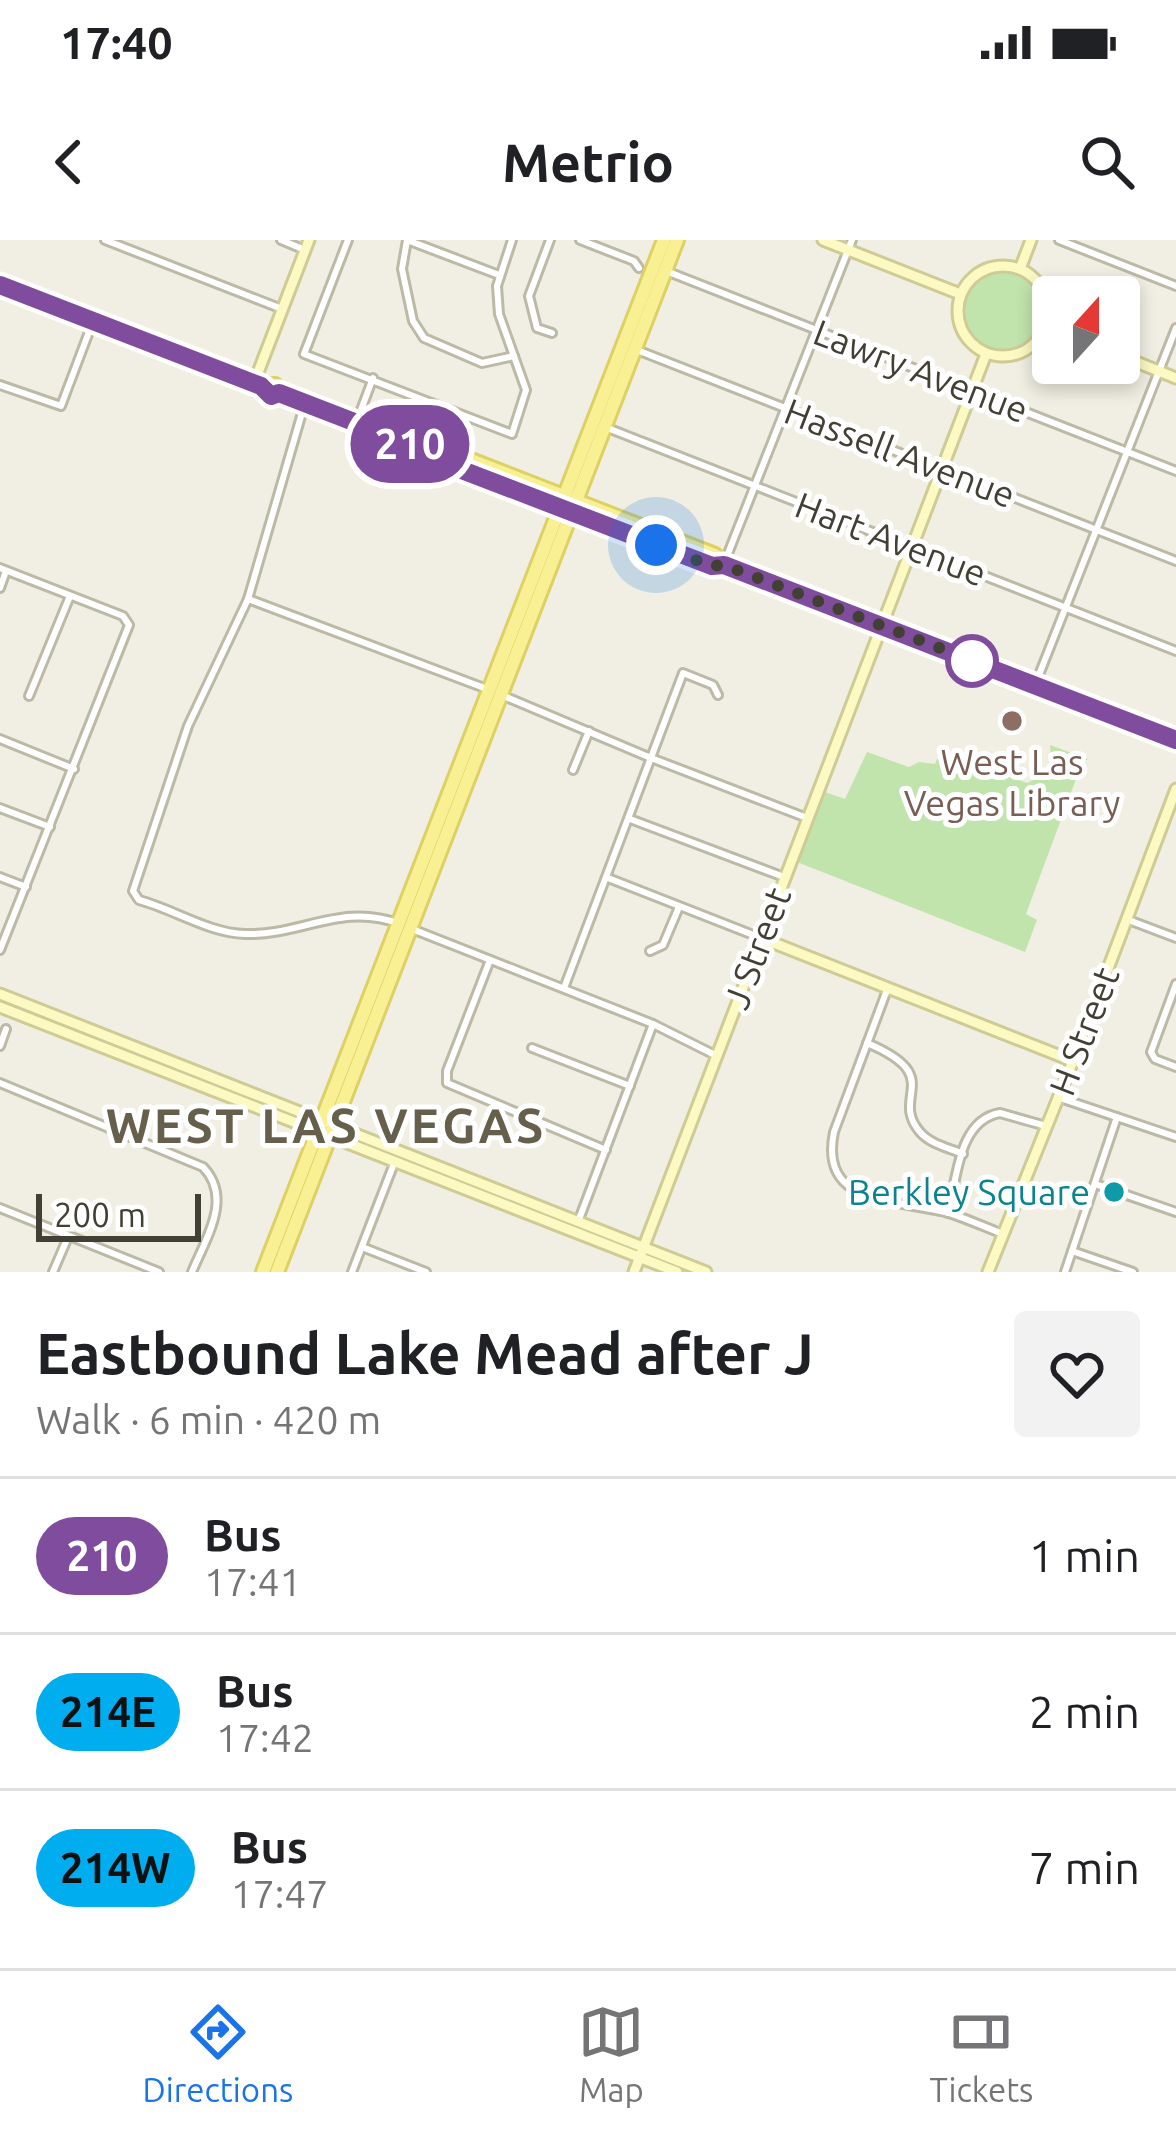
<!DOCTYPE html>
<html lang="en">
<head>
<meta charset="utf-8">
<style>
	:root { --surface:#fff; --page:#f2f2f2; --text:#202124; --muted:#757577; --line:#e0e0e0; --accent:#1a73e8 }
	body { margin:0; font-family:Ubuntu,sans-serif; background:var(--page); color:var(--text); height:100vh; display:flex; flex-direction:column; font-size:45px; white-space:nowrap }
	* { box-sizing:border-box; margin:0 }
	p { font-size:39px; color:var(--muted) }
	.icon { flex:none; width:66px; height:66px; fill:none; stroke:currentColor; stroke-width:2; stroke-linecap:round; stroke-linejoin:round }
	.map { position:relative; height:1032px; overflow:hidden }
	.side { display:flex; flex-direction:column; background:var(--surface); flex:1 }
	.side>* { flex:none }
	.badge { padding:0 24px; border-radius:39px; font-size:42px; line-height:78px }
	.needle { width:78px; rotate:21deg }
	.fabs { position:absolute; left:1032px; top:36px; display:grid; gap:24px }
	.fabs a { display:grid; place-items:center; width:108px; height:108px; border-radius:12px; background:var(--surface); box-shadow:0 6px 18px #0003; font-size:60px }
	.scale { position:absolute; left:36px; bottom:30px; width:165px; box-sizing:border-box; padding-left:12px; border:6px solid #424034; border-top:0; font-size:33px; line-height:42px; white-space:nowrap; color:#424034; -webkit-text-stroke:9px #fff; paint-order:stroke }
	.you { position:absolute; width:60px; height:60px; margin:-30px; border:9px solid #fff; border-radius:50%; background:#1a73e8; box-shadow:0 0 0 18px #1a73e833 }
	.map>.badge { position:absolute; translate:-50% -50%; box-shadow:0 0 0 6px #fff }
	.round { display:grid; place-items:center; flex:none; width:126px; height:126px; border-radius:12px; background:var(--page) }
	.head { display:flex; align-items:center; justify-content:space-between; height:204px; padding:0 36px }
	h1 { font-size:57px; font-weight:700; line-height:90px }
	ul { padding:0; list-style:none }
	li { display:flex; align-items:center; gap:36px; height:156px; padding:0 36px; border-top:3px solid var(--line) }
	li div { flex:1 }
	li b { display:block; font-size:45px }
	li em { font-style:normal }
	li .badge { min-width:132px; font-weight:700; text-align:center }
	.status { display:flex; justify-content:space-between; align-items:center; height:84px; padding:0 60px; background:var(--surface); direction:ltr }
	.status svg { height:33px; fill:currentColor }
	header { display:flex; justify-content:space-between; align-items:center; height:156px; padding:0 36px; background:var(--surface); font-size:54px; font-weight:700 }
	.tabs { display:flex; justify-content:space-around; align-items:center; height:168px; border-top:3px solid var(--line); background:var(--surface); font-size:33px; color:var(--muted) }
	.tabs a { display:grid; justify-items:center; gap:6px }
	.tabs .current { color:var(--accent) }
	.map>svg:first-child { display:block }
</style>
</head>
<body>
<div class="status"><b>17:40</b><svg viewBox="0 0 49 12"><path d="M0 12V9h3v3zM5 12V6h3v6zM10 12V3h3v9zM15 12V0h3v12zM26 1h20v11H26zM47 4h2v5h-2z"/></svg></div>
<header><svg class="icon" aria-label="back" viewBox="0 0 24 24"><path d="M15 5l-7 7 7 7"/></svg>Metrio<svg class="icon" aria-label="search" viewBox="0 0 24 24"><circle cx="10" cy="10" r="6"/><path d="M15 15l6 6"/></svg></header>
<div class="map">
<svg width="1176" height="1032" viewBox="0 0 1176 1032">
	<rect width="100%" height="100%" fill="#f1efe3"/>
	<g fill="#c1e4ad">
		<circle cx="1004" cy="71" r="39"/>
		<path d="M1050,505L1088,519L1082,523L1026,674L1037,680L1025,712L797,622L825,552L845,559L867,512L909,527L919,522L935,524L937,519L960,527L964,519L1027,543L1043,536L1051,516Z"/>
	</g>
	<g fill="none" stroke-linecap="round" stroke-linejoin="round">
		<g stroke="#bcb9a7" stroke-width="12">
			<g id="street">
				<path d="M105,0L282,69"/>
				<path d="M281,0L305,10"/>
				<path d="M348,0L304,114L512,194L526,150L499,74L497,46L512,0"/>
				<path d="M407,0L402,29L413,81L424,98L482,123L514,116"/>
				<path d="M407,0L499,35"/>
				<path d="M550,0L529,56L537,88L552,93"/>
				<path d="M580,0L634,21L639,28"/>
				<path d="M1059,0L1176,46"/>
				<path d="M666,31L1176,231"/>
				<path d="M637,110L1176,321"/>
				<path d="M0,145L61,166L92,84"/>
				<path d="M304,166L248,359L188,486L133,651L139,660C173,669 209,693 245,694C301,696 341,662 400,684"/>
				<path d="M356,183L373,138"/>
				<path d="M605,187L1176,411"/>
				<path d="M725,321L852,0"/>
				<path d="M0,328L123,376L129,385L0,710"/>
				<path d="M0,348L6,331"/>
				<path d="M248,359L487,449"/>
				<path d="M1035,445L1176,88"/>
				<path d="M499,454L651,518L807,578"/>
				<path d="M29,456L70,356"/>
				<path d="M0,499L74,529"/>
				<path d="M573,530L589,491"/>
				<path d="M0,568L50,587"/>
				<path d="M630,579L784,637"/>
				<path d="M0,637L26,647"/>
				<path d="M608,638L761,698"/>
				<path d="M1126,679L1176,698"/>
				<path d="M412,689L653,784L715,815"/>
				<path d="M650,711L663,705L679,667"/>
				<path d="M490,720L447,831V843L606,910"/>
				<path d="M1176,744L1151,812L1155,819L1176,827"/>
				<path d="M564,748L683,433L713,445L718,455"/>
				<path d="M887,750L834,892C818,968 900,959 949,973C967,979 985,987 1003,994"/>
				<path d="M867,803C947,837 889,856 920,892C930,904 949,908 963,914"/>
				<path d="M0,806L6,789"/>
				<path d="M532,808L630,846"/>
				<path d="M0,843L203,927C233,958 206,998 192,1032"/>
				<path d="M1060,858L1176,897"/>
				<path d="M1095,944L1176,972"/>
				<path d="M0,968L159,1032"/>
				<path d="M948,973C957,939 958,880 1000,873L1046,886"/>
				<path d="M578,982L653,784"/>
				<path d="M362,1007L426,1032"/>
				<path d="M1072,1011L1133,1032"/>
				<path d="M53,1032L68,997"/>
				<path d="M352,1032L395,921"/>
				<path d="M1065,1032L1117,877"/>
			</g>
		</g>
		<g stroke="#cfcb95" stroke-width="15">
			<g id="secondary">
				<path d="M823,0L960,54"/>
				<circle cx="1003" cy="71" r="45"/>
				<path d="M1020,29L1031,0"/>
				<path d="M1119,115L1176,138"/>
				<path d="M254,143L309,0"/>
				<path d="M761,698L1073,821"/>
				<path d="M0,754L706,1032"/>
				<path d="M0,767L677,1032"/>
				<path d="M634,1032L986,114"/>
				<path d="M988,1032L1073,821L1176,549"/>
			</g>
		</g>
		<g stroke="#ddd165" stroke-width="18">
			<g id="primary">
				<path d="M0,45L261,146L275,145L279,153"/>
				<path d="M261,146L271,156L279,153L447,218L454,228L712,326L724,325L1176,500"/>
				<path d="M447,218L458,215L715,315L724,325"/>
				<path d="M263,1032L664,0"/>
				<path d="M277,1032L677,0"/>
			</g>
		</g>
		<use href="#street" stroke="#fff" stroke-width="6"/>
		<use href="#secondary" stroke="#fcf9c2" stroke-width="9"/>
		<use href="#primary" stroke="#f9f094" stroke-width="12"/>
	</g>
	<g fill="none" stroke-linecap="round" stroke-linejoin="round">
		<g stroke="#fff" stroke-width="27">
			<path id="line" d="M0,45L261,146L271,156L279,153L447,218L454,227L712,326L724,325L1176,500"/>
		</g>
		<use href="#line" stroke="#804c9e" stroke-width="18"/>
		<path stroke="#424034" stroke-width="12" stroke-dasharray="0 21.6" d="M656,305L712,326L724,325L976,422L972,421"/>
	</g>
	<circle fill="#fff" stroke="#804c9e" stroke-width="6" cx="972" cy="421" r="24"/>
	<circle fill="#8d6e63" stroke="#fff" stroke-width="4.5" cx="1012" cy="481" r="12"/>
	<circle fill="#0f9aa8" stroke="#fff" stroke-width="4.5" cx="1114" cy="952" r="12"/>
	<g text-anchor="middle" stroke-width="10" stroke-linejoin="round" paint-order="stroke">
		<g font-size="36" fill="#424034" stroke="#fff">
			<text transform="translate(921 131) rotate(21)" y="13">Lawry Avenue</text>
			<text transform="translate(900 213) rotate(21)" y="13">Hassell Avenue</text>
			<text transform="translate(891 299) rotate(21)" y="13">Hart Avenue</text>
			<text transform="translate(757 708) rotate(-69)" y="13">J Street</text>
			<text transform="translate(1084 791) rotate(-69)" y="13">H Street</text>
		</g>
		<g font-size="36" fill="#785e54" stroke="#fff">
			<text x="1012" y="535">West Las<tspan x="1012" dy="41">Vegas Library</tspan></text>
		</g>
		<g font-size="36" fill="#0d838f" stroke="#fff" text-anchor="end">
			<text x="1090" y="965">Berkley Square</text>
		</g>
		<g font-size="48" font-weight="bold" letter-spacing="3" fill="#655f4c" stroke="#fff">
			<text x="326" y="903">WEST LAS VEGAS</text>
		</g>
	</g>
</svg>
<div class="fabs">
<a><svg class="needle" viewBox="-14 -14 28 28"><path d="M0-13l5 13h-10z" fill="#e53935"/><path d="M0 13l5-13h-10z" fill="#757577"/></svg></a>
</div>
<div class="scale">200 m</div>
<div class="you" style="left:656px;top:305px"></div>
<b class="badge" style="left:410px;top:204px;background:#804c9e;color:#fff">210</b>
</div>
<section class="side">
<div class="head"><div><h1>Eastbound Lake Mead after J</h1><p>Walk · 6 min · 420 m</p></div><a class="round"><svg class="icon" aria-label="heart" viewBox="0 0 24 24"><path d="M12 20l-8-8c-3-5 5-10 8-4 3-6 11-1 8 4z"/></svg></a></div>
<ul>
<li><span class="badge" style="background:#804c9e;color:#fff">210</span><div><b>Bus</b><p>17:41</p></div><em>1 min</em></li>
<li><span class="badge" style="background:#00adef;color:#111">214E</span><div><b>Bus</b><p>17:42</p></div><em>2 min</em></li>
<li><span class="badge" style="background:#00adef;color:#111">214W</span><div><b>Bus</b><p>17:47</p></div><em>7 min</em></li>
</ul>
</section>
<nav class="tabs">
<a class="current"><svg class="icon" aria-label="directions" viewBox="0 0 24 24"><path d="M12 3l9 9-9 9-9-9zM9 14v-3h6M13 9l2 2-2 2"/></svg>Directions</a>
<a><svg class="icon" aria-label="map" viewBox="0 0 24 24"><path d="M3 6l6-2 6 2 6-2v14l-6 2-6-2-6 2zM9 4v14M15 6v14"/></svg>Map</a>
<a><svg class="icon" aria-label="tickets" viewBox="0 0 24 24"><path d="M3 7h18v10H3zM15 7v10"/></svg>Tickets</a>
</nav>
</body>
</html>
